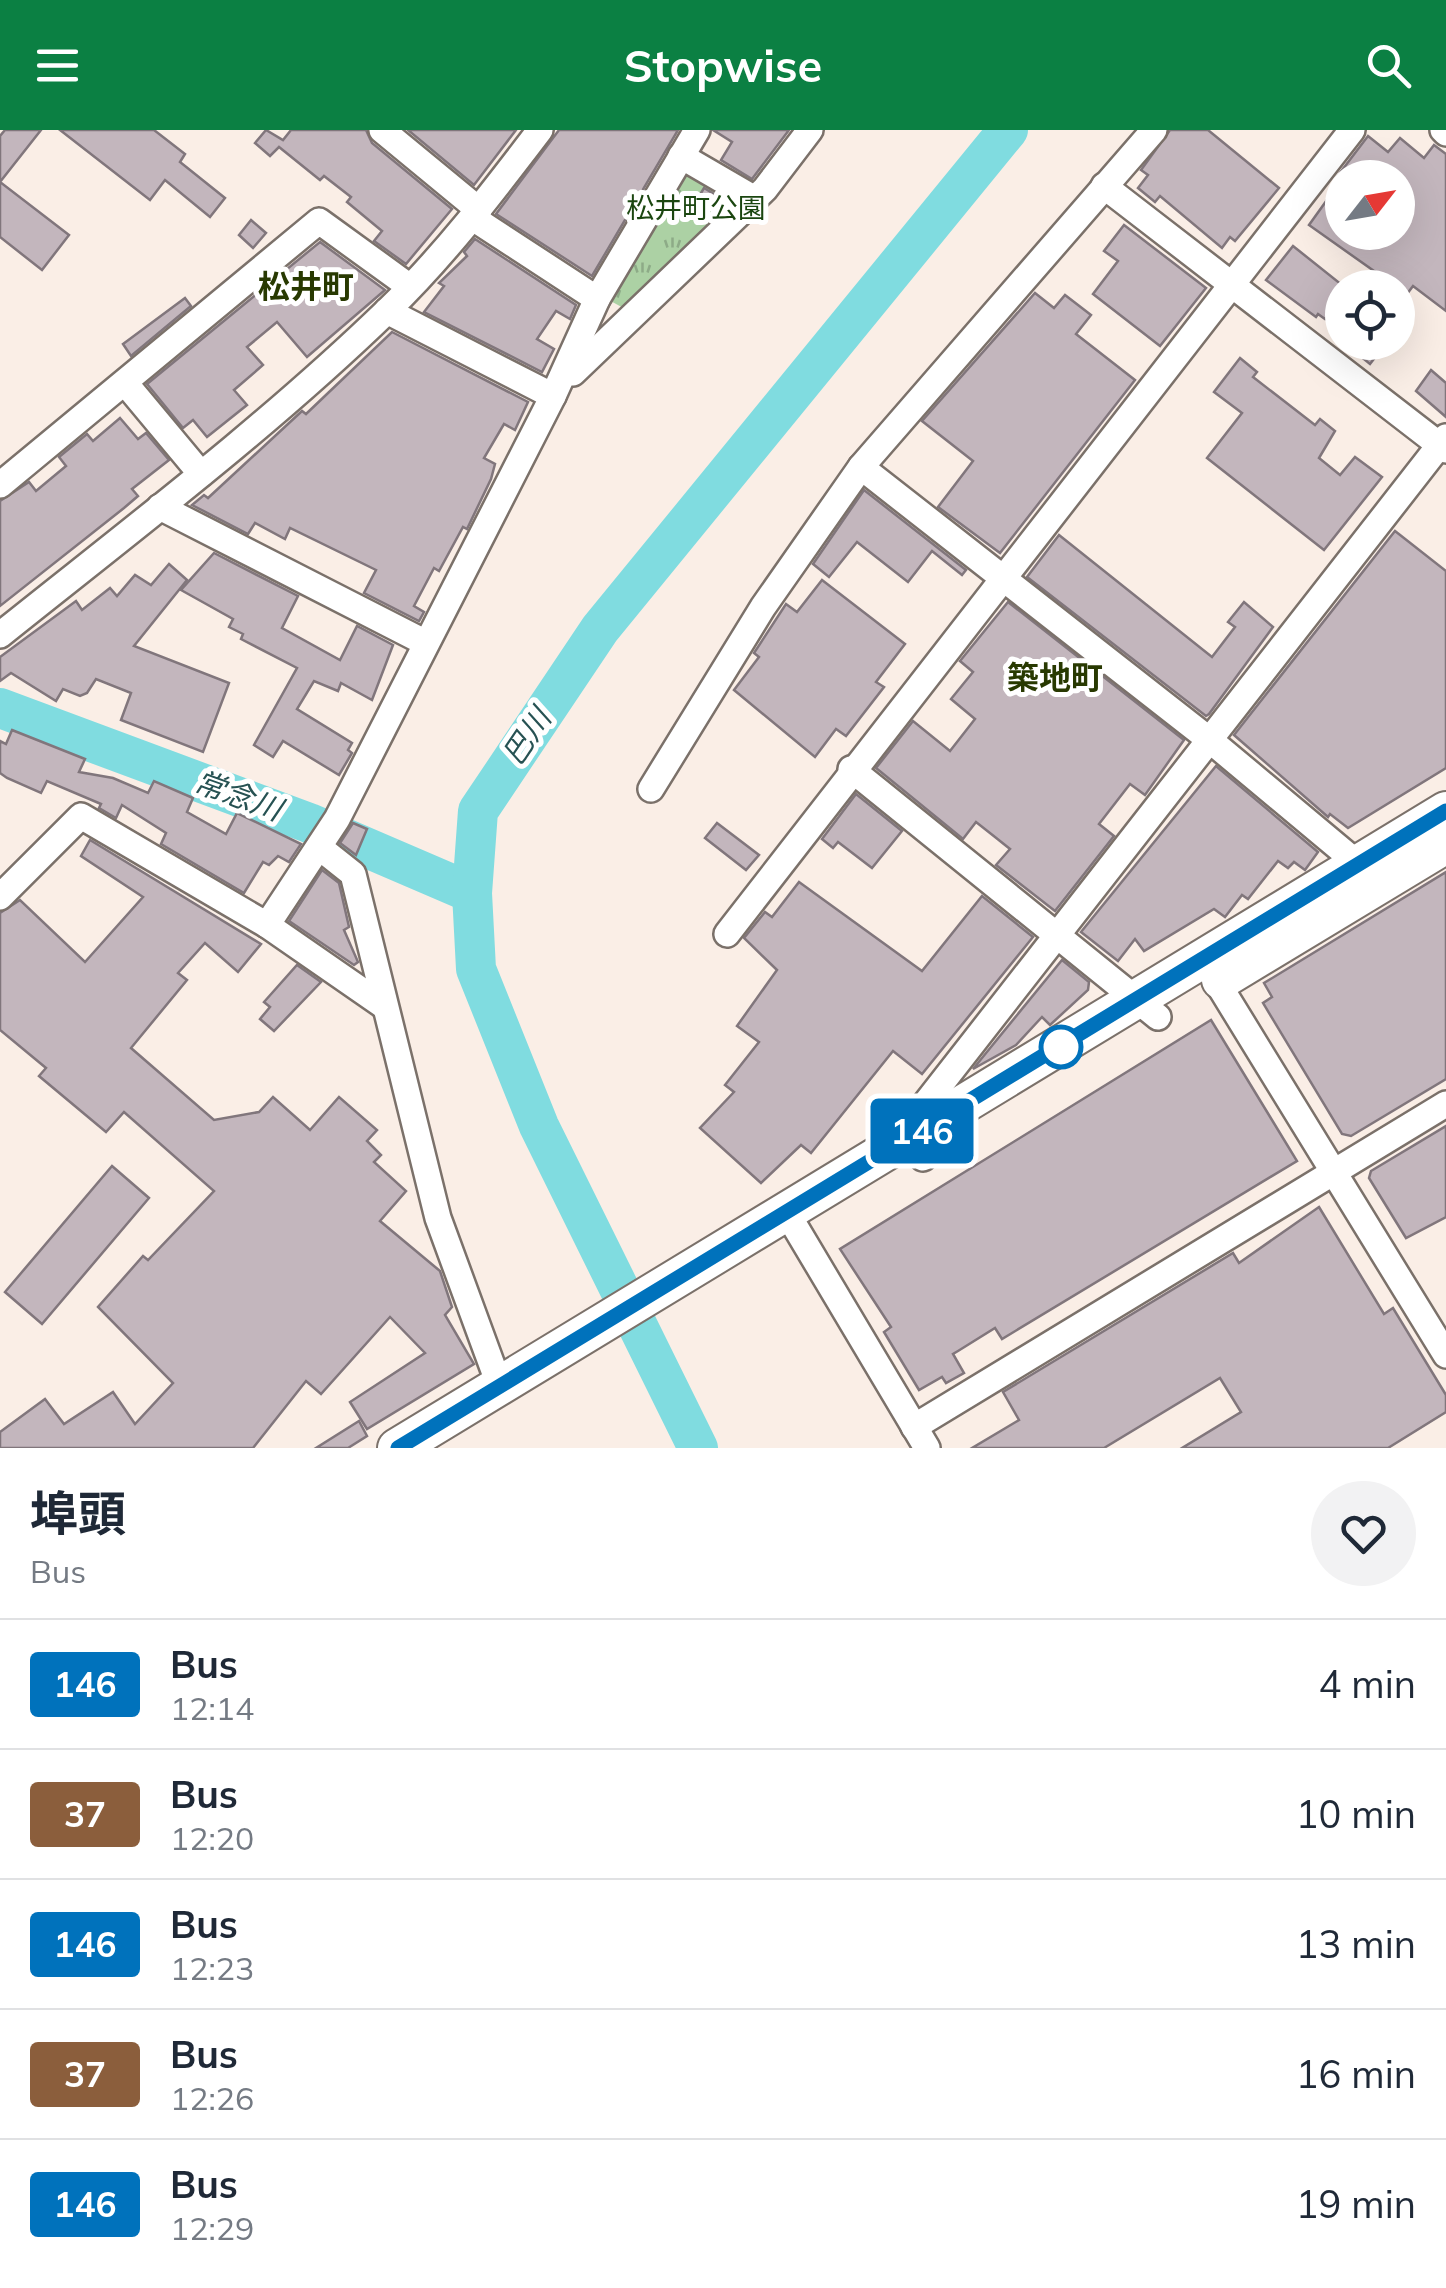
<!DOCTYPE html>
<html lang="en">
<head>
<meta charset="utf-8">
<style>
	:root { --surface:#fff; --page:#f2f2f3; --text:#1f2937; --muted:#747a83; --line:#e0e1e3; --accent:#0b8043 }
	body { margin:0; font-family:Mulish,"Noto Sans JP",sans-serif; background:var(--page); color:var(--text); height:100vh; display:flex; flex-direction:column; font-size:38px; white-space:nowrap }
	* { box-sizing:border-box; margin:0 }
	p { font-size:32px; color:var(--muted) }
	.icon { flex:none; width:55px; height:55px; fill:none; stroke:currentColor; stroke-width:2; stroke-linecap:round; stroke-linejoin:round }
	.map { position:relative; height:1318px; overflow:hidden }
	.drawer { display:flex; flex-direction:column; background:var(--surface); flex:1 }
	.drawer>* { flex:none }
	.badge { padding:0 20px; border-radius:8px; font-size:35px; line-height:65px }
	.needle { width:65px; rotate:59deg }
	.fabs { position:absolute; left:1325px; top:30px; display:grid; gap:20px }
	.fabs a { display:grid; place-items:center; width:90px; height:90px; border-radius:50%; background:var(--surface); box-shadow:0 10px 40px #0002; font-size:50px }
	.map>.badge { position:absolute; translate:-50% -50%; box-shadow:0 0 0 5px #fff }
	.round { display:grid; place-items:center; flex:none; width:105px; height:105px; border-radius:52px; background:var(--page) }
	.summary { display:flex; align-items:center; justify-content:space-between; height:170px; padding:0 30px }
	h1 { font-size:48px; font-weight:700; line-height:75px }
	ul { padding:0; list-style:none }
	li { display:flex; align-items:center; gap:30px; height:130px; padding:0 30px; border-top:2px solid var(--line) }
	li div { flex:1 }
	li b { display:block; font-size:38px }
	li em { font-style:normal }
	li .badge { min-width:110px; font-weight:700; text-align:center }
	header { display:flex; justify-content:space-between; align-items:center; height:130px; padding:0 30px; background:var(--accent); color:#fff; font-size:45px; font-weight:700 }
	.map>svg:first-child { display:block }
</style>
</head>
<body>
<header><svg class="icon" aria-label="menu" viewBox="0 0 24 24"><path d="M4 6h16M4 12h16M4 18h16"/></svg>Stopwise<svg class="icon" aria-label="search" viewBox="0 0 24 24"><circle cx="10" cy="10" r="6"/><path d="M15 15l6 6"/></svg></header>
<div class="map">
<svg width="1446" height="1318" viewBox="0 0 1446 1318">
	<defs>
		<pattern id="park-tufts" width="24" height="20" patternUnits="userSpaceOnUse" patternTransform="scale(2.5)"><rect width="24" height="20" fill="#acd1a4"/><path d="M3 7l-1-3M5 7V3M7 7l1-3M15 17l-1-3M17 17v-4M19 17l1-3" fill="none" stroke="#8dab87"/></pattern>
	</defs>
	<rect width="100%" height="100%" fill="#faeee6"/>
	<path fill="url(#park-tufts)" d="M685,36L744,73L629,181L605,168Z"/>
	<g fill="none" stroke-linecap="round" stroke-linejoin="round">
		<g stroke="#80dce0" stroke-width="40">
			<path d="M0,578L309,693L472,763"/>
			<path d="M698,1318L539,996L476,839L472,763L478,681L600,499L1008,0"/>
		</g>
	</g>
	<g fill="#c3b6bd" stroke="#81767c" stroke-width="2.5">
		<path d="M5,0H41L0,52L69,105L42,140L0,107V6Z"/>
		<path d="M60,0H154L185,24L180,32L225,68L210,87L165,50L150,70Z"/>
		<path d="M266,0L283,10L291,0H366L372,13L452,79L406,134L374,111L382,101L347,72L351,67L324,46L320,50L279,17L270,26L255,13Z"/>
		<path d="M408,0H516L474,55Z"/>
		<path d="M559,0H678L592,146L496,84Z"/>
		<path d="M713,0H789L752,49L721,30L732,12Z"/>
		<path d="M1170,0H1208L1279,58L1235,111L1230,107L1222,118L1160,66L1155,72L1138,58L1148,45L1141,40Z"/>
		<path d="M1368,6L1388,22L1400,8L1424,28L1434,15L1446,24V181L1413,156L1398,176V158L1309,95L1342,49V102H1398V48H1336Z"/>
		<path d="M704,58L724,70L714,81L698,68Z"/>
		<path d="M251,90L266,103L253,118L239,105Z"/>
		<path d="M1124,95L1206,158L1160,216L1093,164L1118,131L1104,121Z"/>
		<path d="M475,109L576,175L570,189L556,181L537,209L554,219L542,242L424,182L444,156L439,153L467,126L464,122Z"/>
		<path d="M320,112L385,160L307,227L277,192L247,217L263,235L234,260L247,275L207,307L193,290L183,298L147,254Z"/>
		<path d="M1293,116L1342,155V186L1333,179L1325,189L1318,184L1316,187L1266,150Z"/>
		<path d="M1035,163L1054,178L1065,165L1091,185L1076,204L1135,250L1000,423L938,377L973,331L922,291Z"/>
		<path d="M185,168L191,176L131,226L123,214Z"/>
		<path d="M392,202L528,272L515,300L504,294L484,328L495,334L491,349L467,399L463,397L439,441L434,438L414,476L424,482L419,491L364,463L376,440L290,398L285,409L255,393L248,404L192,375L204,365L208,368L302,281L306,284Z"/>
		<path d="M1343,212H1387L1370,234Z"/>
		<path d="M1240,228L1257,242L1253,247L1315,295L1320,289L1335,301L1319,328L1340,345L1355,327L1382,347L1324,420L1207,328L1242,283L1214,262Z"/>
		<path d="M1431,240L1446,253V287L1416,261Z"/>
		<path d="M120,288L138,309L146,303L169,330L132,359L138,366L124,378L0,476V371L29,352L36,361L66,336L59,327L87,304L93,311Z"/>
		<path d="M864,360L966,440L962,445L932,421L908,452L857,412L829,447L813,434Z"/>
		<path d="M1395,401L1446,441V638L1348,698L1330,684L1328,687L1234,605Z"/>
		<path d="M1059,405L1212,527L1235,497L1228,492L1244,472L1273,497L1209,584L1206,586L1027,447Z"/>
		<path d="M214,423L298,466L282,498L340,530L357,496L393,515L372,570L341,553L338,561L314,551L297,579L352,613L348,620L352,623L339,645L283,611L273,627L254,615L297,538L241,509L243,504L229,497L233,489L181,460Z"/>
		<path d="M169,434L187,450L134,516L229,553L203,622L121,590L131,563L96,549L87,563L80,566L63,559L56,571L11,543L0,551V527L76,471L82,480L110,458L117,466L135,445L151,455Z"/>
		<path d="M822,450L905,514L876,552L884,557L846,606L836,599L815,627L734,560L759,527L754,523L786,474L797,482Z"/>
		<path d="M1008,472L1184,610L1145,665L1130,654L1099,694L1114,706L1055,781L996,735L1010,719L995,707L976,692L963,709L876,638L913,591L950,621L975,589L951,569L973,542L960,531Z"/>
		<path d="M12,600L85,629L79,642L113,648L148,663L154,651L193,668L187,682L226,704L237,683L301,714L289,732L278,726L269,735L263,732L244,763L161,714L166,703L122,675L116,688L99,678L101,674L47,651L41,663L7,648L0,643V611L6,614Z"/>
		<path d="M1216,636L1318,722L1305,740L1294,732L1288,738L1278,731L1248,769L1242,765L1225,787L1214,779L1144,821L1135,809L1118,831L1081,802Z"/>
		<path d="M856,664L902,701L872,738L838,712L833,718L822,709Z"/>
		<path d="M353,693L367,699L356,725L340,713Z"/>
		<path d="M717,693L759,725L746,740L705,708Z"/>
		<path d="M90,710L261,814L238,842L205,813L178,843L187,850L131,918L214,990L259,982L273,967L310,1000L339,967L377,1000L367,1011L381,1025L374,1032L406,1061L380,1091L440,1141L452,1177L445,1185L474,1234L367,1299L350,1272L425,1223L390,1187L321,1264L306,1251L253,1318H0V1302L45,1269L64,1294L113,1262L135,1294L173,1253L98,1177L143,1126L148,1130L214,1061L124,982L106,1002L39,946L46,938L0,900V783L20,770L85,832L143,767L81,726Z"/>
		<path d="M322,740L339,753L349,797L344,800L358,832L354,835L289,791Z"/>
		<path d="M1446,742V949L1351,1006L1342,1004L1263,873L1272,867L1264,853Z"/>
		<path d="M799,752L922,841L982,766L1033,807L922,944L893,921L811,1023L801,1015L761,1053L700,998L734,962L725,955L759,912L737,896L777,840L744,808L765,782L772,787Z"/>
		<path d="M1062,830L1089,852L1088,860L1050,895L1042,887L1016,915L973,939Z"/>
		<path d="M297,835L321,852L274,901L260,889L270,877L264,872Z"/>
		<path d="M1211,890L1297,1031L1002,1209L995,1198L958,1221L953,1224L964,1243L946,1253L942,1247L919,1260L884,1202L891,1197L840,1119Z"/>
		<path d="M1446,996V1087L1406,1108L1369,1048L1371,1041Z"/>
		<path d="M112,1036L149,1068L42,1194L5,1162Z"/>
		<path d="M1319,1077L1384,1184L1393,1178L1446,1265V1282L1388,1318H1182L1241,1282L1220,1248L1104,1318H972L1019,1290L1003,1262L1233,1123L1239,1133Z"/>
		<path d="M359,1291L367,1306L348,1318H316Z"/>
	</g>
	<g fill="none" stroke-linecap="round" stroke-linejoin="round">
		<g stroke="#7b716a" stroke-width="30">
			<g id="minor">
				<path d="M382,0L479,80"/>
				<path d="M1443,0L1446,3"/>
				<path d="M681,26L755,69"/>
				<path d="M1104,56L1446,320"/>
				<path d="M473,88L597,169"/>
				<path d="M387,181L553,266"/>
				<path d="M573,243L765,59L810,0"/>
				<path d="M126,254L201,344"/>
				<path d="M861,337L1211,611L1369,743"/>
				<path d="M0,355L319,91L410,157"/>
				<path d="M160,377L426,513"/>
				<path d="M0,505C131,400 266,298 387,181C444,126 492,63 540,0"/>
				<path d="M851,639L1158,887"/>
				<path d="M651,659L763,477L861,337L1154,0"/>
				<path d="M319,717L353,744L438,1088L500,1257"/>
				<path d="M0,767L81,686L267,795L384,876"/>
				<path d="M267,795L337,689L553,266L597,169L697,0"/>
				<path d="M727,804L1352,0"/>
				<path d="M1217,852L1446,1225"/>
				<path d="M923,1028L912,1007L926,973L1446,307"/>
				<path d="M787,1083L927,1318"/>
				<path d="M914,1297L1446,974"/>
			</g>
		</g>
		<g stroke="#7b716a" stroke-width="42">
			<g id="highway">
				<path d="M1221,850L1446,714"/>
				<path d="M397,1318L1446,681"/>
			</g>
		</g>
		<use href="#minor" stroke="#fff" stroke-width="25"/>
		<use href="#highway" stroke="#fff" stroke-width="38"/>
	</g>
	<g fill="none" stroke-linecap="round" stroke-linejoin="round">
		<g stroke="#fff" stroke-width="22">
			<path id="line" d="M398,1318L1446,681"/>
		</g>
		<use href="#line" stroke="#0072bc" stroke-width="15"/>
	</g>
	<circle fill="#fff" stroke="#0072bc" stroke-width="5" cx="1061" cy="917" r="20"/>
	<g text-anchor="middle" stroke-width="10" stroke-linejoin="round" paint-order="stroke">
		<g font-size="28" fill="#1b4610" stroke="#fff">
			<text x="696" y="88">松井町公園</text>
		</g>
		<g font-size="30" font-style="italic" fill="#275253" stroke="#fff">
			<text transform="translate(527 607) rotate(-56)" y="10">巴川</text>
			<text transform="translate(238 666) rotate(20)" y="10">常念川</text>
		</g>
		<g font-size="32" font-weight="bold" fill="#283901" stroke="#fff">
			<text x="306" y="168">松井町</text>
			<text x="1055" y="559">築地町</text>
		</g>
	</g>
</svg>
<div class="fabs">
<a><svg class="needle" viewBox="-14 -14 28 28"><path d="M0-13l5 13h-10z" fill="#e53935"/><path d="M0 13l5-13h-10z" fill="#747a83"/></svg></a>
<a><svg class="icon" aria-label="locate" viewBox="0 0 24 24"><circle cx="12" cy="12" r="6"/><path d="M12 2v4M12 18v4M2 12h4M18 12h4"/></svg></a>
</div>
<b class="badge" style="left:922px;top:1001px;background:#0072bc;color:#fff">146</b>
</div>
<section class="drawer">
<div class="summary"><div><h1>埠頭</h1><p>Bus</p></div><a class="round"><svg class="icon" aria-label="heart" viewBox="0 0 24 24"><path d="M12 20l-8-8c-3-5 5-10 8-4 3-6 11-1 8 4z"/></svg></a></div>
<ul>
<li><span class="badge" style="background:#0072bc;color:#fff">146</span><div><b>Bus</b><p>12:14</p></div><em>4 min</em></li>
<li><span class="badge" style="background:#8b5e3c;color:#fff">37</span><div><b>Bus</b><p>12:20</p></div><em>10 min</em></li>
<li><span class="badge" style="background:#0072bc;color:#fff">146</span><div><b>Bus</b><p>12:23</p></div><em>13 min</em></li>
<li><span class="badge" style="background:#8b5e3c;color:#fff">37</span><div><b>Bus</b><p>12:26</p></div><em>16 min</em></li>
<li><span class="badge" style="background:#0072bc;color:#fff">146</span><div><b>Bus</b><p>12:29</p></div><em>19 min</em></li>
</ul>
</section>
</body>
</html>
